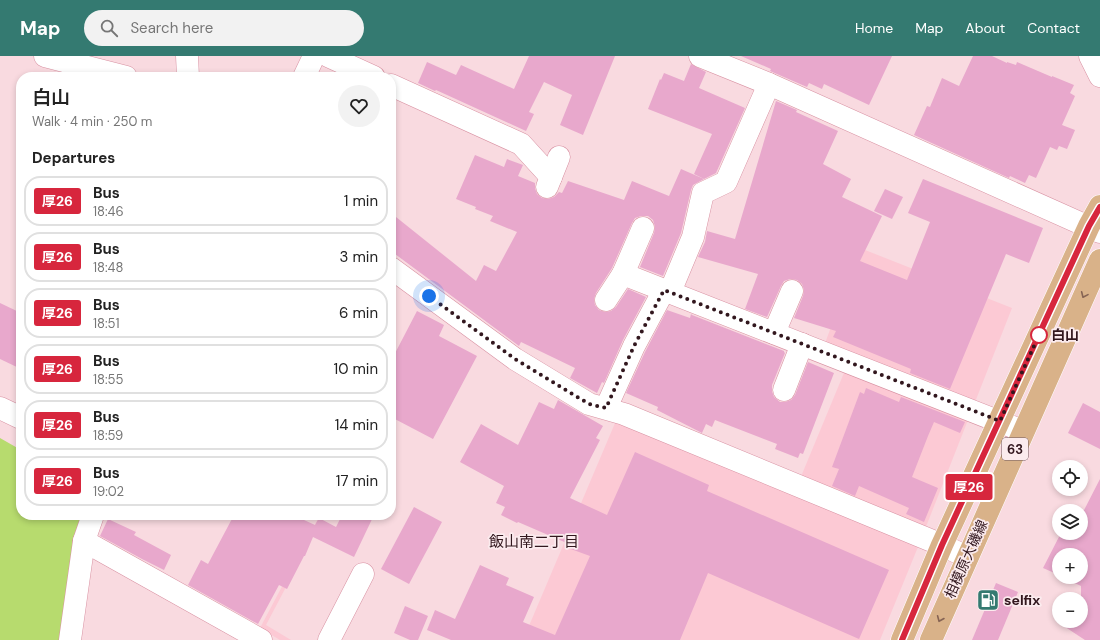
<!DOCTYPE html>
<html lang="en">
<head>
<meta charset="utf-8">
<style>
	:root { --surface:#fff; --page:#f2f2f2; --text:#222; --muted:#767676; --line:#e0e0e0; --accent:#347a71 }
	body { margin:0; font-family:"DM Sans","Noto Sans JP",sans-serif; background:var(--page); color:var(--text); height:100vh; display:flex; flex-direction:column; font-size:15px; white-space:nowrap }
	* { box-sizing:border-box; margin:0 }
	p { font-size:13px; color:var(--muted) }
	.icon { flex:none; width:22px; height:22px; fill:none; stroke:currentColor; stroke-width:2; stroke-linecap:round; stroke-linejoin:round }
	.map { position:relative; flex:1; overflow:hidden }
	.details { position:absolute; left:16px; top:16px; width:380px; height:448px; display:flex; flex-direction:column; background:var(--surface); border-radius:16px; box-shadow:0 2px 6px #0003 }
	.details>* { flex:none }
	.badge { padding:0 8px; border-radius:3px; font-size:14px; line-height:26px }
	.controls { position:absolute; left:1052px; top:404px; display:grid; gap:8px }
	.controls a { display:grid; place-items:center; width:36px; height:36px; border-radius:50%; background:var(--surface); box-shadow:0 2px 6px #0003; font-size:20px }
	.you { position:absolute; width:20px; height:20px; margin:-10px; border:3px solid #fff; border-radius:50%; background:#1a73e8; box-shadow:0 0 0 6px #1a73e833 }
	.map>.badge { position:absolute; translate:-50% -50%; box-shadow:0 0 0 2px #fff }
	h2 { padding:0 16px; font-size:15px; line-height:36px }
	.round { display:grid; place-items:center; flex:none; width:42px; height:42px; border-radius:21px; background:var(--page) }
	.summary { display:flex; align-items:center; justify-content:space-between; height:68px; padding:0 16px }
	h1 { font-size:19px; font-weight:600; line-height:30px }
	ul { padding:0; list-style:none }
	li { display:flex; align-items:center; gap:12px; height:50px; margin:0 8px 6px; padding:0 8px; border:2px solid var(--line); border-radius:16px }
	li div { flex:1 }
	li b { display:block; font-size:15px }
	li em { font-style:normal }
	li .badge { min-width:44px; font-weight:700; text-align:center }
	header { display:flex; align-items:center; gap:24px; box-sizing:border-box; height:56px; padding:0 20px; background:var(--accent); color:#fff }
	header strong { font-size:19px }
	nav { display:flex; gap:22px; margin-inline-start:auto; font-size:14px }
	.search { width:280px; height:36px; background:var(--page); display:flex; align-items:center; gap:10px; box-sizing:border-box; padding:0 14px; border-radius:22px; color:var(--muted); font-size:15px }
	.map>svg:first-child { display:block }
</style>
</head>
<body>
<header>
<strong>Map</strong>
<div class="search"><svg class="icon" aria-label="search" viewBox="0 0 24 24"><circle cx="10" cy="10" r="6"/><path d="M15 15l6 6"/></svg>Search here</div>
<nav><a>Home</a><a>Map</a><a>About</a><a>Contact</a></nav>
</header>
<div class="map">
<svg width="1100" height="584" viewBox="0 0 1100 584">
	<rect width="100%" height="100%" fill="#f9dae0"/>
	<g fill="#fcc9d4">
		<path d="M860,192L1012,252L920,486L880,584H523L618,360L795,435L846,312L824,290Z"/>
		<path d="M320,459H324L266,569L291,584H280L260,572Z"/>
	</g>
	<path fill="#b7db6e" d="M0,382L21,394V459H81L63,584H0Z"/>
	<g fill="#e8a8cc">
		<path d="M529,0H615L583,79L560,69L572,39L544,26L529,56L534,58L526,75L436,34L435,35L418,27L427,6L456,19L461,9L514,33Z"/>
		<path d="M741,0H892L869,49L824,28L822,33L809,27L807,31L770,15L771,13Z"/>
		<path d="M973,0H992L1007,7V6L1016,9L1017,6L1052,21V20L1074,29L1070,37L1075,40L1062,69L1075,74L1067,93L1059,90L1057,94L1050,91L1036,122L1029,119L1025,127L1010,120L1009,122L914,79L927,50L930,51L942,22L959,30Z"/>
		<path d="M691,8L706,16L699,32L745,52L716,117L704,123L694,118L712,78L648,53L660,23L661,24L664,17L684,25Z"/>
		<path d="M776,45L797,54L796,56L838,75L823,108L851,123L842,141L882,160L860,205L907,224L930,166L908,157L923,123L1043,172L1029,207L1006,198L950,333L910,317L911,313L833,281L836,275L794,262L803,240L804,234L802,228L797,224L790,223L784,225L781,230L767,261L745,253L758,218L698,201L705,186L707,175L735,183Z"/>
		<path d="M475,99L504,111L507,103L523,109L518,120L535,127V132L537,138L542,142L548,143L554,141L559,136L562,137L568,125L624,144L632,125L669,140L681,113L704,123L693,129L691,134L681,177L663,220L640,211L654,177L655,171L653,164L648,160H641L635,162L632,167L612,212L596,237L594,243L595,249L599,254L605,256L611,255L616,251L628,233L646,241L623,284L604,327L602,326L597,337L570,322L575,312L521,286L519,290L391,195V157L476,225L484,209L496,215L517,176L490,165L493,160L475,153L476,151L456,143Z"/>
		<path d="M885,133L903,141L892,163L874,155Z"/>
		<path d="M0,247L21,257V313L0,303Z"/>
		<path d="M667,254L690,262L691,258L692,259L784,295V296L785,297L772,329V335L774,341L780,346H785L791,344L795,339L808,306L834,317L803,398L800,397L798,402L775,393L777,388L715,364L712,371L706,368L702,377L657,354L658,351L626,337L645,296Z"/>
		<path d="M417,255L444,269L439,280L477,300L433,383L391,361V305Z"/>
		<path d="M866,332L899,346L901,341L965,366L960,377L934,366L928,380L912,421L938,432L924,466L906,458L909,452L859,430L855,440L832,430L839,413L832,411L860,336L864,338Z"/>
		<path d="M558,344L603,370L596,382L600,384L570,442L607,459L635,396L709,429L707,435L889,514L859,583L708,517L680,584H451L427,574L435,554L455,563L480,509L509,522L506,529L534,541L523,566L555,579L590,500L568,492L569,488L518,466L517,467L501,459L505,451L496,447L504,430L460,406L481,368L518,389L539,346L554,353Z"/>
		<path d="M1083,347L1100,356V393L1068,377Z"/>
		<path d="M1100,423V584H1085L1056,565H1081V530L1062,521H1081V499H1059V519L1043,512L1061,477H1081V460Z"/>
		<path d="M414,451L442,466L409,528L381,513Z"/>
		<path d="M234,459H293L315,469L319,462L336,471L342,459H374L354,501L313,481L305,500H304L287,533L279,529L258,568L188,529L201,504L208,508Z"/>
		<path d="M108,463L136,476L134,479L171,499L164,514L142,503L100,480Z"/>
		<path d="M996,527L1018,536L998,584H972Z"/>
		<path d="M405,550L428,560L418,584H410L394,577Z"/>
	</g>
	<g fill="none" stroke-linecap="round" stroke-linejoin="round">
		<g stroke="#d891a2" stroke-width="23">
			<g id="minor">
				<path d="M45,0L126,21"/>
				<path d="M187,0L188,21"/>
				<path d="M328,0L374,21"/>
				<path d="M700,0L769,28L1100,176"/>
				<path d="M1090,0L1100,20"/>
				<path d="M304,21L314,0"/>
				<path d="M391,29L521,88L551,121"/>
				<path d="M547,131L559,101"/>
				<path d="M643,172L623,218L1023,375"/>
				<path d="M391,212L515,303L589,348L624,358L942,489L967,501"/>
				<path d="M670,236L693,181L703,137L726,126L769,28"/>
				<path d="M606,244L623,218"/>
				<path d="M774,277L792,235"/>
				<path d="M784,334L802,288"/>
				<path d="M0,352L21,362"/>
				<path d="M606,352L634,290L664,234"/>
				<path d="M84,485L261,584"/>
				<path d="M70,584L84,485L93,459"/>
				<path d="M329,584L363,518"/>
			</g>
		</g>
		<g stroke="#fff" stroke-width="23">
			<g id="major">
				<path d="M902,584L942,489L1089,170L1100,150"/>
				<path d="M931,584L1100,204"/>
			</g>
		</g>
		<use href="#minor" stroke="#fff" stroke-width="22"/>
		<use href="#major" stroke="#d9b289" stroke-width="22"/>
	</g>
	<defs><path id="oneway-chevron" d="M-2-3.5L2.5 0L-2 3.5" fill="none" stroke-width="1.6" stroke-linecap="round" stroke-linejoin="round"/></defs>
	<g stroke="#866454">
		<use href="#oneway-chevron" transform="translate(1084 239) rotate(114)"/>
		<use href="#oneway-chevron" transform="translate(940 563) rotate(113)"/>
	</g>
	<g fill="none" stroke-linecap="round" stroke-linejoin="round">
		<g stroke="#fff" stroke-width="9">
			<path id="line" d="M902,584L942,489L1089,170L1100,151"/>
		</g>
		<use href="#line" stroke="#d7263d" stroke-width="6"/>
		<path stroke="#32171e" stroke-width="4" stroke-dasharray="0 7.2" d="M429,240L515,303L589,348L606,352L634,290L664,234L1000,365L1039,279"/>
	</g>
	<defs>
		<g id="fuel-square" transform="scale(1.15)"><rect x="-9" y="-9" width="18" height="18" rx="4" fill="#347a71" stroke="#fbebee"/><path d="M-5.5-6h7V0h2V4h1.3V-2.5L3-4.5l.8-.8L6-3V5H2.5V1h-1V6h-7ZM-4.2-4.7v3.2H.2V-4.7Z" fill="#fff"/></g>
	</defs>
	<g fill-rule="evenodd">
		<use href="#fuel-square" x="988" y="544"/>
	</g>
	<circle fill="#fff" stroke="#d7263d" stroke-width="2" cx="1039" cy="279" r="8"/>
	<g text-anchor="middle" stroke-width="3.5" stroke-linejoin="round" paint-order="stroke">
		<rect fill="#fbebee" stroke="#6e575c" stroke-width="1" x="1002" y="382" width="26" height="22" rx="3"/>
		<g font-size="13" font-weight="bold" fill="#32171e">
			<text x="1015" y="398">63</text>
		</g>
		<g font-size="14" font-weight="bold" fill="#32171e" stroke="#fbebee" text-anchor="start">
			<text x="1051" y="284">白山</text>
		</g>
		<g font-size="14" fill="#32171e" stroke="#fbebee">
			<text transform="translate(966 503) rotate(-66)" y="5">相模原大磯線</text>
		</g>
		<g font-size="14" font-weight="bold" fill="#32171e" stroke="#fbebee" text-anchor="start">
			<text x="1004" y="549">selfix</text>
		</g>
		<g font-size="15" fill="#32171e" stroke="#fbebee">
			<text x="534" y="491">飯山南二丁目</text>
		</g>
	</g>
</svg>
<div class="controls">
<a><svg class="icon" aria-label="locate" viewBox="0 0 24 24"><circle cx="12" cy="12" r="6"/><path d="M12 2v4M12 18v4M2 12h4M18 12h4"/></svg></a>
<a><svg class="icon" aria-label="layers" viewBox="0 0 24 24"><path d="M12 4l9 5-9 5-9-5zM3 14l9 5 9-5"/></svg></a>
<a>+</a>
<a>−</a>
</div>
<div class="you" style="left:429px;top:240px"></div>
<b class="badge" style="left:969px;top:431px;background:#d7263d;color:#fff">厚26</b>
<section class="details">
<div class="summary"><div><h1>白山</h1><p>Walk · 4 min · 250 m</p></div><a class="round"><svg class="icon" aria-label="heart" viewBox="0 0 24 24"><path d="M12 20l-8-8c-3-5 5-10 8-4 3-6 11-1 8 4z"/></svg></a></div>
<h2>Departures</h2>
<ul>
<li><span class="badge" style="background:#d7263d;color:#fff">厚26</span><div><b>Bus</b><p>18:46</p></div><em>1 min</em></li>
<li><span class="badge" style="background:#d7263d;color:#fff">厚26</span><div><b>Bus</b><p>18:48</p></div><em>3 min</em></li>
<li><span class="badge" style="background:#d7263d;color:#fff">厚26</span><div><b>Bus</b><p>18:51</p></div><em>6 min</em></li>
<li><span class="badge" style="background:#d7263d;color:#fff">厚26</span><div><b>Bus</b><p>18:55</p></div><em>10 min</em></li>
<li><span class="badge" style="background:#d7263d;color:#fff">厚26</span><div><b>Bus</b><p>18:59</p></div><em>14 min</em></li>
<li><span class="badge" style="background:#d7263d;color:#fff">厚26</span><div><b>Bus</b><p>19:02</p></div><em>17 min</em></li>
</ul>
</section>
</div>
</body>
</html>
